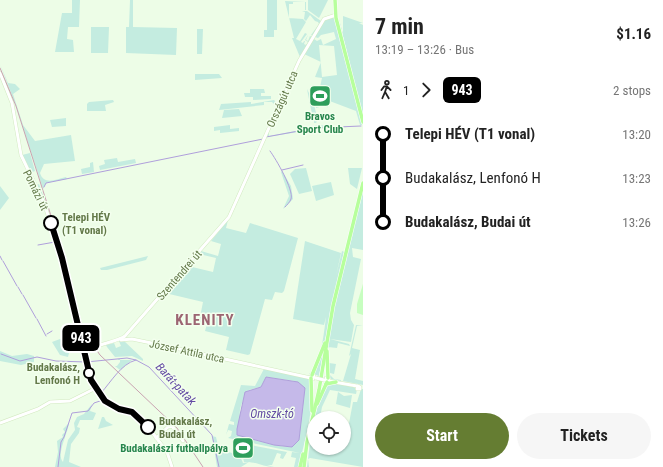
<!DOCTYPE html>
<html lang="en">
<head>
<meta charset="utf-8">
<style>
	:root { --surface:#fff; --page:#f6f6f6; --text:#222; --muted:#767676; --accent:#657d32 }
	body { margin:0; font-family:"Roboto Condensed",sans-serif; background:var(--page); color:var(--text); height:100vh; display:flex; flex-direction:column; font-size:15px; white-space:nowrap }
	* { box-sizing:border-box; margin:0 }
	p { font-size:13px; color:var(--muted) }
	.icon { flex:none; width:22px; height:22px; fill:none; stroke:currentColor; stroke-width:2; stroke-linecap:round; stroke-linejoin:round }
	.map { position:relative; flex:1; overflow:hidden }
	.drawer { display:flex; flex-direction:column; background:var(--surface); width:300px }
	.drawer>* { flex:none }
	.badge { padding:0 8px; border-radius:6px; font-size:14px; line-height:26px }
	.fabs { position:absolute; left:307px; top:411px; display:grid; gap:8px }
	.fabs a { display:grid; place-items:center; width:44px; height:44px; border-radius:50%; background:var(--surface); box-shadow:0 1px 3px #0004; font-size:20px }
	.map>.badge { position:absolute; translate:-50% -50%; box-shadow:0 0 0 2px #fff }
	.legs { display:flex; align-items:center; gap:6px; height:44px; padding:0 12px; font-size:13px }
	.legs p { margin-inline-start:auto }
	.head { display:flex; align-items:center; justify-content:space-between; height:68px; padding:0 12px }
	h1 { font-size:22px; font-weight:700; line-height:30px }
	.cta { display:flex; gap:8px; margin-top:auto; padding:8px 12px }
	.cta a { flex:1; height:46px; border-radius:24px; background:var(--accent); color:#fff; font-size:16px; font-weight:700; line-height:46px; text-align:center }
	.cta a+a { background:var(--page); color:var(--text) }
	ul { padding:0 12px; list-style:none }
	li { display:flex; align-items:center; gap:14px; height:44px; font-size:15px }
	li i { display:grid; place-items:center; width:6px; height:100%; margin:0 5px; background:currentColor }
	li i::after { content:''; width:10px; height:10px; margin:-5px; border:3px solid; border-radius:50%; background:var(--surface) }
	li p { margin-inline-start:auto }
	li:first-child i { background:linear-gradient(#0000 50%,currentColor 0) }
	li:last-child i { background:linear-gradient(currentColor 50%,#0000 0) }
	main { display:flex; flex:1; min-height:0 }
	.map>svg:first-child { display:block }
</style>
</head>
<body>
<main>
<div class="map">
<svg width="363" height="467" viewBox="0 0 363 467">
	<rect width="100%" height="100%" fill="#edfde7"/>
	<g fill="#c4ece0" fill-rule="evenodd">
		<path d="M72,0H80L79,27H66H68L67,39L73,40L74,52H55L62,13H72Z"/>
		<path d="M130,0H133V27L177,28L176,55L126,53V27H129Z"/>
		<path d="M267,0H277V30H274V37H264V30H267Z"/>
		<path d="M308,0H328L319,18L308,10Z"/>
		<path d="M285,1L306,2V10H305V2H293V4H289V18L303,19L306,22L296,39L298,40L303,32L298,40L300,41L305,33L307,34L301,42L303,43L304,41H305L304,44L306,45L308,42L305,40L308,35L306,40L308,41L310,36L312,37L300,57L292,38H294Z"/>
		<path d="M302,11H307L321,21L313,36L311,35L319,24L318,22L315,21L310,15L306,21L304,19L305,12Z"/>
		<path d="M338,16L343,34V16L363,23H359L363,25V117Z"/>
		<path d="M334,17L335,18L362,125H360L356,111L327,100L330,93L320,87L322,78L315,77L321,62L304,54L314,39L317,41L321,39L323,45L336,39L334,32L321,35L318,38L315,37L325,19ZM319,45L334,46L337,75L322,77Z"/>
		<path d="M91,27H109L108,53H91Z"/>
		<path d="M197,29H203L202,54H197Z"/>
		<path d="M0,64L8,83L15,84L20,89L13,94L23,125L35,141L71,135L75,161L44,164L40,173C44,186 57,179 66,177L67,179L46,183L43,189L16,106Z"/>
		<path d="M195,74H219L222,78L195,80Z"/>
		<path d="M250,89H264L265,93H261V96H271V99L253,100V97H245L244,93H250Z"/>
		<path d="M307,89L313,101L318,120L316,123H314V120H316L313,119Z"/>
		<path d="M315,99L327,104L328,108L326,105L316,108Z"/>
		<path d="M113,100L114,102L105,105L106,111H87V104L89,102Z"/>
		<path d="M274,100L276,102L275,105L272,102H264V105L219,110L221,104L251,102V104Z"/>
		<path d="M239,109L242,116L222,118L224,110Z"/>
		<path d="M66,118V126L52,127L50,120Z"/>
		<path d="M230,125V129L239,128V131L220,133V130L214,131V127Z"/>
		<path d="M316,125L347,127L317,129L267,137L269,132V136L311,128Z"/>
		<path d="M30,153L35,171L30,173L37,185L39,184L49,212L38,187L36,185L22,155Z"/>
		<path d="M117,158L118,162L135,159L136,163L100,170L99,166L105,164L104,160Z"/>
		<path d="M93,162L94,172L82,174L81,169L90,167V163Z"/>
		<path d="M306,168L312,191L299,194L290,174L295,169Z"/>
		<path d="M348,168H362L357,189L350,184Z"/>
		<path d="M282,171L291,186L293,199L283,209L289,196L281,172Z"/>
		<path d="M331,182L334,195L316,201L312,186Z"/>
		<path d="M0,186L9,198L0,210Z"/>
		<path d="M363,188V250L352,248L353,257L361,259L350,313L351,320L354,325L351,342L330,339L349,344L350,346L338,343L337,348L328,347L329,363L336,364L334,374L330,373V375L334,379L341,380V381L331,379L329,377L328,346L333,313Z"/>
		<path d="M228,220L226,228L246,233L250,223L298,238L284,291L282,293L275,292L272,300L265,299L250,354L248,355L226,350L229,337L205,331L207,324L199,322L203,302L165,293L188,266L213,272L216,258L199,254L201,251L218,256L221,244L211,241Z"/>
		<path d="M305,241L341,253L336,276L342,251L344,252C335,292 330,336 313,373L309,374C321,366 324,332 326,317L324,325L293,319Z"/>
		<path d="M148,256L146,260L107,270H101L100,268Z"/>
		<path d="M79,324L91,347L88,346L87,349L85,348Z"/>
		<path d="M356,325L363,326H357L352,348L360,350L355,379L363,381V385L343,381L351,354L349,356Z"/>
		<path d="M76,333L81,352L69,353L68,357L60,355L52,342Z"/>
		<path d="M123,340L143,359V361L132,356L115,357L107,347L106,345L114,343L116,348L121,346L119,341Z"/>
		<path d="M0,351L12,356L27,354L34,356V362L21,365L0,361Z"/>
		<path d="M322,354H323L319,376L314,374Z"/>
		<path d="M117,359L132,360L120,370L115,366H117L120,362V359Z"/>
		<path d="M265,367L309,377C317,406 304,439 299,467H294L296,458L291,457L292,452L300,453L228,438L231,436L232,431L228,430L226,435L229,424L234,425V422L230,421L241,385L255,386ZM266,377L294,381L303,405L298,440L292,447L280,446L247,438C238,418 236,410 249,390L261,387Z"/>
		<path d="M330,383L353,387L357,389L356,394L330,390L322,407L320,418H314L325,386Z"/>
		<path d="M361,389H363V467L310,458L308,459L309,467H307L312,428L314,429V448H344V435L347,434L353,402H357Z"/>
		<path d="M338,392L344,396L352,395L350,408L336,404Z"/>
		<path d="M92,404L90,411L96,413L93,420H80L77,427L80,428L79,433L71,444L69,462L81,467H55L58,452L57,441L63,437L62,435L65,432L63,429L69,423C68,433 56,454 63,462L68,440L75,430L74,423L77,417L84,414Z"/>
		<path d="M102,417H104L106,421L113,425L98,429Z"/>
		<path d="M212,436L216,437L219,450C229,453 240,452 243,463L249,462L241,467H217Z"/>
		<path d="M235,442L287,452L283,459L280,458L281,454L277,453L272,465H267L274,467C263,467 255,461 244,462L243,457L233,452Z"/>
	</g>
	<path fill="#c7fec0" d="M363,284V315L357,313V304Z"/>
	<path fill="#c5b9e9" stroke="#af9fdb" d="M266,377L298,382L305,388L299,440L292,447L274,445L237,435V429L245,392L261,387Z"/>
	<g fill="none" stroke-linecap="round" stroke-linejoin="round">
		<g stroke="#af9fdb" stroke-width="1">
			<path d="M266,137L315,128L361,126"/>
			<path d="M270,151C276,159 294,190 291,199C290,202 287,205 285,207"/>
			<path d="M282,170L303,165"/>
			<path d="M44,187L46,183L263,139"/>
			<path d="M38,245L55,242"/>
			<path d="M0,256L2,260"/>
			<path d="M3,261L17,286"/>
			<path d="M18,287L22,294"/>
			<path d="M23,295L36,318"/>
			<path d="M37,319L46,336"/>
			<path d="M47,334L52,331"/>
			<path d="M1,354L20,361L37,357L56,361L86,362L127,358L136,360"/>
			<path d="M101,393C111,382 121,364 136,360L149,367L212,435L219,467"/>
			<path d="M58,467L61,442L64,437L72,413L88,411L94,403L100,401"/>
		</g>
		<g stroke="#d3eac1" stroke-width="4">
			<g id="secondary">
				<path d="M0,73L12,103L21,155L44,203L62,258L91,380L105,402L119,409L132,413L149,428L167,452L172,467"/>
				<path d="M121,340L132,339L161,345L311,378"/>
				<path d="M85,353C91,344 116,343 125,336L229,217L299,61L324,19L336,15"/>
				<path d="M312,375L314,376L313,379L311,377Z"/>
				<path d="M326,378L329,379L328,381H326Z"/>
				<path d="M328,381L357,386"/>
				<path d="M358,386L360,387V389H357Z"/>
				<path d="M0,423L38,409L50,402L70,401L96,388"/>
				<path d="M156,438L168,427L172,426L183,441"/>
			</g>
		</g>
		<g stroke="#fff" stroke-width="4.5">
			<g id="primary">
				<path d="M335,0L336,18L363,122"/>
				<path d="M327,351L328,378"/>
				<path d="M312,375L325,343"/>
				<path d="M311,378L312,411"/>
				<path d="M326,384L336,382"/>
				<path d="M317,404L327,382"/>
				<path d="M300,467L303,454"/>
				<path d="M304,467L307,442L319,390L333,306L363,183"/>
			</g>
		</g>
		<use href="#secondary" stroke="#fff" stroke-width="3"/>
		<use href="#primary" stroke="#b7ff9c" stroke-width="3.5"/>
		<path stroke="#c9a3b1" stroke-width="1" d="M0,68L16,106L60,244L83,330L100,355L177,428L203,467"/>
		<g stroke="#d3eac1" stroke-width="4" stroke-linecap="butt">
			<path id="secondary-bridge" d="M316,378L324,380"/>
		</g>
		<use href="#secondary-bridge" stroke="#fff" stroke-width="3"/>
	</g>
	<g fill="none" stroke-linecap="round" stroke-linejoin="round">
		<g stroke="#fff" stroke-width="9">
			<path id="line-1" d="M51,223L62,258L91,380L105,401L119,409L132,412L148,427"/>
		</g>
		<use href="#line-1" stroke="#000" stroke-width="6"/>
	</g>
	<defs>
		<g id="stadium-square" transform="scale(1.15)"><rect x="-9" y="-9" width="18" height="18" rx="4" fill="#2e9e5b" stroke="#f3ffee"/><path d="M0-5a6.5 5 0 1 0 0 10a6.5 5 0 1 0 0-10ZM-3.5-1.8h7v3.6h-7Z" fill="#fff"/></g>
	</defs>
	<g fill-rule="evenodd">
		<use href="#stadium-square" x="320" y="96"/>
		<use href="#stadium-square" x="243" y="448"/>
	</g>
	<g fill="#fff" stroke="#000" stroke-width="2">
		<circle cx="51" cy="223" r="7"/>
		<circle cx="89" cy="373" r="5"/>
		<circle cx="148" cy="427" r="7"/>
	</g>
	<g text-anchor="middle" stroke-width="3" stroke-linejoin="round" paint-order="stroke">
		<g font-size="11" fill="#637949" stroke="#f3ffee">
			<text transform="translate(282 99) rotate(-66)" y="4">Országút utca</text>
			<text transform="translate(36 190) rotate(64)" y="4">Pomázi út</text>
			<text transform="translate(179 275) rotate(-49)" y="4">Szentendrei út</text>
			<text transform="translate(187 351) rotate(12)" y="4">József Attila utca</text>
		</g>
		<g font-size="11" font-weight="bold" fill="#27864d" stroke="#f3ffee">
			<text x="320" y="120">Bravos<tspan x="320" dy="13">Sport Club</tspan></text>
			<text x="228" y="452" text-anchor="end">Budakalászi futballpálya</text>
		</g>
		<g font-size="11" font-weight="bold" fill="#637949" stroke="#f3ffee" text-anchor="start">
			<text x="62" y="221">Telepi HÉV<tspan x="62" dy="13">(T1 vonal)</tspan></text>
			<text x="80" y="371" text-anchor="end">Budakalász,<tspan x="80" dy="13">Lenfonó H</tspan></text>
			<text x="159" y="425">Budakalász,<tspan x="159" dy="13">Budai út</tspan></text>
		</g>
		<g font-size="12" font-style="italic" fill="#624aa3" stroke="#f3ffee">
			<text transform="translate(176 384) rotate(47)" y="4">Barát-patak</text>
			<text x="272" y="418">Omszk-tó</text>
		</g>
		<g font-size="15" font-weight="bold" letter-spacing="1" fill="#9c6572" stroke="#f3ffee">
			<text x="205" y="325">KLENITY</text>
		</g>
	</g>
</svg>
<div class="fabs">
<a><svg class="icon" aria-label="locate" viewBox="0 0 24 24"><circle cx="12" cy="12" r="6"/><path d="M12 2v4M12 18v4M2 12h4M18 12h4"/></svg></a>
</div>
<b class="badge" style="left:81px;top:338px;background:#000;color:#fff">943</b>
</div>
<section class="drawer">
<div class="head"><div><h1>7 min</h1><p>13:19 – 13:26 · Bus</p></div><b>$1.16</b></div>
<div class="legs"><svg class="icon" aria-label="walk" viewBox="0 0 24 24"><circle cx="13" cy="4" r="2"/><path d="M13 8l-2 6 4 7M11 14l-3 7M7 12l3-4h3l4 4"/></svg>1<svg class="icon" aria-label="forward" viewBox="0 0 24 24"><path d="M9 5l7 7-7 7"/></svg><b class="badge" style="background:#000;color:#fff">943</b><p>2 stops</p></div>
<ul>
<li><i style="color:#000"></i><b>Telepi HÉV (T1 vonal)</b><p>13:20</p></li>
<li><i style="color:#000"></i><span>Budakalász, Lenfonó H</span><p>13:23</p></li>
<li><i style="color:#000"></i><b>Budakalász, Budai út</b><p>13:26</p></li>
</ul>
<div class="cta"><a>Start</a><a>Tickets</a></div>
</section>
</main>
</body>
</html>
